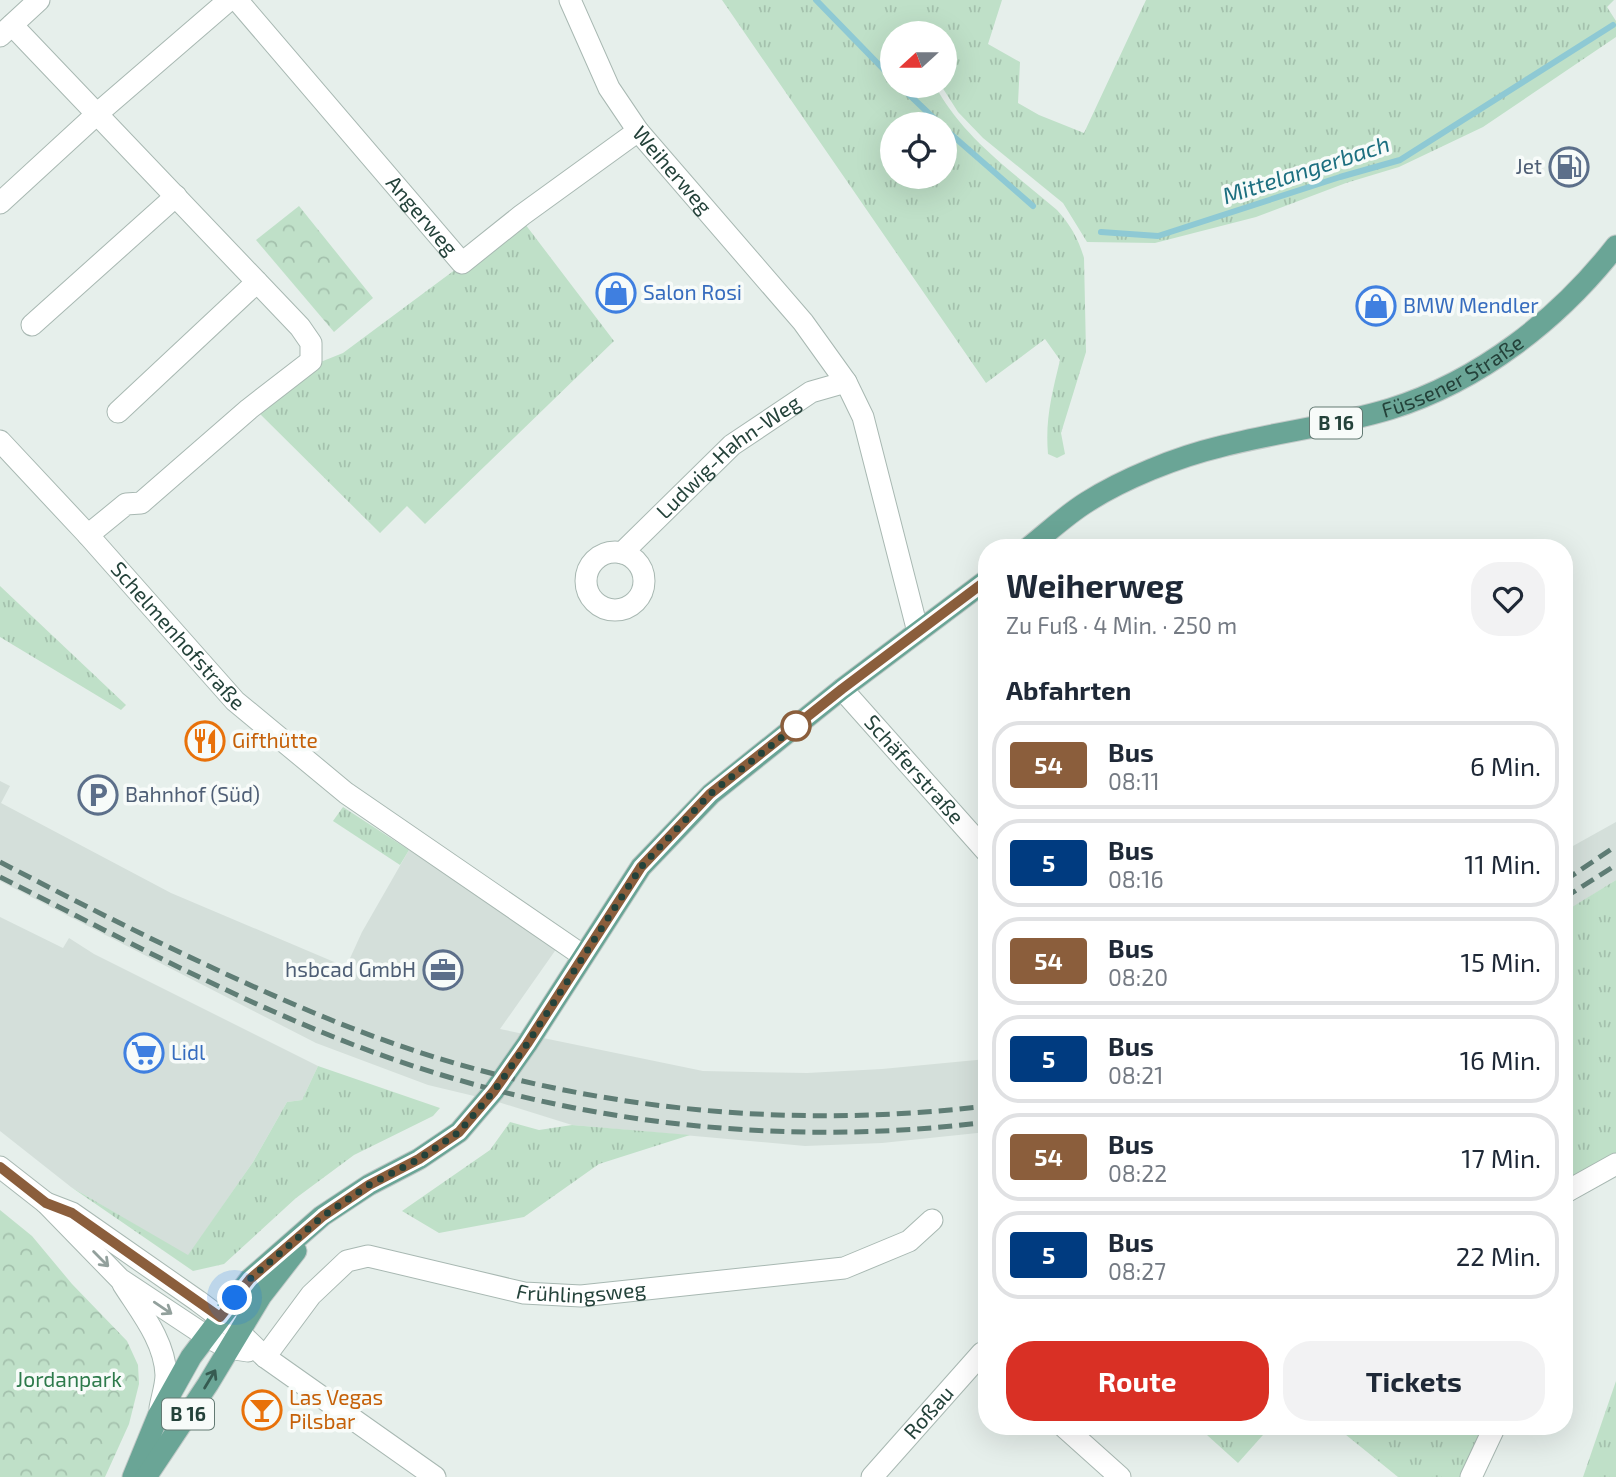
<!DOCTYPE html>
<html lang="de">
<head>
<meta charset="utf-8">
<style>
	:root { --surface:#fff; --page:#f2f2f3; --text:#1f2937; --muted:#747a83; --line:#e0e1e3; --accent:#d93025 }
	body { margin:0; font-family:"Exo 2",sans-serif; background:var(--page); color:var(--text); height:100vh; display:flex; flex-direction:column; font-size:26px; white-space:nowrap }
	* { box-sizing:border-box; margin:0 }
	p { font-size:23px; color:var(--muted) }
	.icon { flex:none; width:38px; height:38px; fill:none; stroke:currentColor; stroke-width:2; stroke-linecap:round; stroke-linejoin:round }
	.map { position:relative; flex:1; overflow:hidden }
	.panel { position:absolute; left:978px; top:539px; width:595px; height:896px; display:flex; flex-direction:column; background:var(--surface); border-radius:28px; box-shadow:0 7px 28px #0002 }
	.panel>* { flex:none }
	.badge { padding:0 14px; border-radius:5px; font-size:24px; line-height:46px }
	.needle { width:46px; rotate:249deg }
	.fabs { position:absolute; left:880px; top:21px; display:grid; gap:14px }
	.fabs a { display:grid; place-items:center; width:77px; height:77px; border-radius:50%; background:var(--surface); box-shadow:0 7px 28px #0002; font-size:35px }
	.you { position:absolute; width:35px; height:35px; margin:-18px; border:5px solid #fff; border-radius:50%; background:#1a73e8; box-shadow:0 0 0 10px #1a73e833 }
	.map>.badge { position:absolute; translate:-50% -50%; box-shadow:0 0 0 4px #fff }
	h2 { padding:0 28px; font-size:26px; line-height:63px }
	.round { display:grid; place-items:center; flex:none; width:74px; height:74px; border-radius:28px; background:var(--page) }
	.headline { display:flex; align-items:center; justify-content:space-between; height:119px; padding:0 28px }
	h1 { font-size:33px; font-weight:700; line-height:52px }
	.cta { display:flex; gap:14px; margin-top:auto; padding:14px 28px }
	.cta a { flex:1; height:80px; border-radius:28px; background:var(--accent); color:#fff; font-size:28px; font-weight:700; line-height:80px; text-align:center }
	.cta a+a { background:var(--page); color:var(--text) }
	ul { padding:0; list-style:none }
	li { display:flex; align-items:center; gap:21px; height:88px; margin:0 14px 10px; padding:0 14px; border:4px solid var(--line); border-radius:28px }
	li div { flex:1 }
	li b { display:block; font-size:26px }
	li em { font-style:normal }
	li .badge { min-width:77px; font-weight:700; text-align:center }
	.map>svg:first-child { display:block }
</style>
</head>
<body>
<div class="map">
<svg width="1616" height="1477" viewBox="0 0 1616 1477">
	<defs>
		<pattern id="grass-tufts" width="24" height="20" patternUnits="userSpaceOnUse" patternTransform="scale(1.75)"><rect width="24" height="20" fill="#bfe0c8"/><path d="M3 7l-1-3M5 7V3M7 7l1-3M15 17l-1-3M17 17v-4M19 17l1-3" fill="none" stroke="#a4c1ad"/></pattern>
		<pattern id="park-crowns" width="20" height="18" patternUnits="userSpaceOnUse" patternTransform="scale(1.75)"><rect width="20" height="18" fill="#bfe0c8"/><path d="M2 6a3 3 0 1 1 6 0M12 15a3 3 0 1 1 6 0" fill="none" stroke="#a4c1ad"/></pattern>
	</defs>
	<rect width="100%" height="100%" fill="#e6efeb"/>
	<g fill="#d4dfda">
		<path d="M0,781L10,786L1,803L171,893L346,967L362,932L409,850L557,948L500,1029L703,1071L807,1073L882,1069L987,1059V1132L882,1143L805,1146L572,1125L495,1101L428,1085L316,1043L0,881Z"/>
		<path d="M1616,822V880L1565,912L1564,851Z"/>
		<path d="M0,917L63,948L69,938L94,954L318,1066L302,1100L287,1102L253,1162L188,1256L71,1187L0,1131Z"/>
	</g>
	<g fill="url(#grass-tufts)" fill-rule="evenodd">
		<path d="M722,0H1002L988,44L1020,62L1018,103L1039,115L1084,133L1146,0H1614L1607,7L1616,21V37L1483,127L1399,167L1346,183L1256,217L1155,243L1087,242L1063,203L983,138L958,112L942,87L938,91C967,141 1014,173 1057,210C1070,224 1079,240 1084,258L1086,352L1061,433L1065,454L1057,458L1048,454C1045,419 1052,394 1060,360L1045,339L986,383ZM945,33V86H892V33ZM892,124H945V177H892Z"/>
		<path d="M522,220L614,341L425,524L407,506L380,533L256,410L313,365L343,353Z"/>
		<path d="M0,586L126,705L121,710L0,637Z"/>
		<path d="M343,807L409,850L400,865L333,821Z"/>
		<path d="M1616,880V1159L1564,1188V912Z"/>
		<path d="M318,1066L440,1108L433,1116L354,1155L296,1198L224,1264L193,1271L71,1187L188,1255L253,1162L287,1102L302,1100Z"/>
		<path d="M510,1122L539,1130L572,1125L690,1135L599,1164L524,1217L439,1233L402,1211L490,1150Z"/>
		<path d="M1616,1381V1477H1583Z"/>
		<path d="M1197,1426H1271L1238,1463Z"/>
		<path d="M1335,1426H1488L1464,1477H1398Z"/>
	</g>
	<g fill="url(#park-crowns)">
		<path d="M299,206L373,298L334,332L256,240Z"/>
		<path d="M0,1210L32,1236L72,1284L127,1341L138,1365L139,1384L129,1424L105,1477H0Z"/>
	</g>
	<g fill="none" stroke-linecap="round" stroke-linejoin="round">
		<g stroke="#8ec9d4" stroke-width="6">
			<path d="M816,0L892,78"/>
			<path d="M900,86L940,124"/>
			<path d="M945,129L1033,206"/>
			<path d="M1101,232L1158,236L1340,177L1400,160L1613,25"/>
		</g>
		<g stroke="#a8b8b2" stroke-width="23">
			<g id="minor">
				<path id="s1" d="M237,0L462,263L522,215L638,131"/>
				<path id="s2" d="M570,0L609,88L638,131L803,322L846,382L863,417L918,632"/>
				<path d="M12,25L300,327L311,343V361L249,409L141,503L126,504L88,535"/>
				<path d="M0,36L39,0"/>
				<path d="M0,203L98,113L229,0"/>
				<path d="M32,325L176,196"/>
				<path d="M118,412L257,282"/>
				<path id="s3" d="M0,441L88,535L235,701L346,793L582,955"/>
				<circle cx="615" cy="581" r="29"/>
				<path id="s4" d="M622,553L732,445L811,392L846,382"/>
				<path id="s5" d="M842,689L987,852"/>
				<path d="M0,1167L46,1203L120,1279L206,1336L228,1348L248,1351"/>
				<path d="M1564,1193L1616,1164"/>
				<path d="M46,1203L72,1213L198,1301L238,1331L265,1357L435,1477"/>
				<path d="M123,1284C140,1311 165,1341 166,1375C166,1385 162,1397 160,1408"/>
				<path id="s6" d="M265,1357L311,1295L347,1261L368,1256L524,1293L581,1296L844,1268L909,1241L932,1220"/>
				<path d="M1063,1426L1120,1477"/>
				<path id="s7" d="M872,1477L982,1353L987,1357"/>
				<path d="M1471,1477L1495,1426"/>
			</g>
		</g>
		<g stroke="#c2cac8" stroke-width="23">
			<g id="major">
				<path id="s8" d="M1028,548C1047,533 1066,515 1087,502C1123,479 1177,457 1219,447C1276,432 1334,426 1390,409C1480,381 1559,319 1616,246"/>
				<path d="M133,1477L158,1416L191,1357L250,1279L322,1216L369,1185L419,1159L459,1132L494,1091L527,1044L641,867L711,794L842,689L987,580"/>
				<path d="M146,1477L208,1384L261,1296L296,1251"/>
			</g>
		</g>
		<use href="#minor" stroke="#fff" stroke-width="21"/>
		<use href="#major" stroke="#6aa596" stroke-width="21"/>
		<g stroke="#5f7d75" stroke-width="5" stroke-dasharray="14 7" stroke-linecap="butt">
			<path d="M0,862C106,917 213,971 324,1017C533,1104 763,1133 987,1106"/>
			<path d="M0,877C105,930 210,986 319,1031C528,1118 763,1151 987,1122"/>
			<path d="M1564,881L1616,846"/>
			<path d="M1564,898L1616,865"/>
		</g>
	</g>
	<defs><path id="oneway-shaft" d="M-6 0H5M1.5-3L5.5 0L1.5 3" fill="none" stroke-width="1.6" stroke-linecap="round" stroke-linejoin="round" transform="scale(1.75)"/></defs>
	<g stroke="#92a09c">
		<use href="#oneway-shaft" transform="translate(101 1259) rotate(45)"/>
		<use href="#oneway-shaft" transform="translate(163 1308) rotate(34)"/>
	</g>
	<use stroke="#365b51" href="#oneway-shaft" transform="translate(210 1379) rotate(-59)"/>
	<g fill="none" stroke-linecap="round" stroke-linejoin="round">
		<g stroke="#fff" stroke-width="16">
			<path id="line" d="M0,1167L46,1203L72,1213L220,1317L250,1279L323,1216L369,1185L419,1159L459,1132L494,1091L527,1044L641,867L710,794L842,689L987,580"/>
		</g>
		<use href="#line" stroke="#8b5e3c" stroke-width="10"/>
		<path stroke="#24423a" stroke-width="7" stroke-dasharray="0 12.6" d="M235,1298L250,1279L323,1216L369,1185L419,1159L459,1132L494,1091L527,1044L641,867L710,794L801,722L796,726"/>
	</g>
	<defs>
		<g id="fuel-ring" transform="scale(2.0125)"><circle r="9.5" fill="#f7fbf9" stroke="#5c6f8a" stroke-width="1.5"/><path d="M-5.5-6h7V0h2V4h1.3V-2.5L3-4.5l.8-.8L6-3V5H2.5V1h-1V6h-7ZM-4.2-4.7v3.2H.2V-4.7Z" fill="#5c6f8a"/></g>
		<g id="shop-ring" transform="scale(2.0125)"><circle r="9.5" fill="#f7fbf9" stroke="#3f7fe0" stroke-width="1.5"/><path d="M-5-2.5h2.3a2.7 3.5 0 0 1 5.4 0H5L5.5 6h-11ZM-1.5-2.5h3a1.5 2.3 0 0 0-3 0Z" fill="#3f7fe0"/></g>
		<g id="restaurant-ring" transform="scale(2.0125)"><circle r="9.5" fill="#f7fbf9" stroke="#e8710a" stroke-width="1.5"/><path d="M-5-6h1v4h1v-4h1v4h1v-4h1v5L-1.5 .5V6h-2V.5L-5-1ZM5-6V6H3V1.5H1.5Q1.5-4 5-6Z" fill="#e8710a"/></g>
		<g id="parking-ring" transform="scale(2.0125)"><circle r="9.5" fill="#f7fbf9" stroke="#5c6f8a" stroke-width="1.5"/><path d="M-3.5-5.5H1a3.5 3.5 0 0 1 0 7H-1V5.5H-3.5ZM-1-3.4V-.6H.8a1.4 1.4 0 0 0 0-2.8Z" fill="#5c6f8a"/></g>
		<g id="office-ring" transform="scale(2.0125)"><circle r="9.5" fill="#f7fbf9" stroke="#5c6f8a" stroke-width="1.5"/><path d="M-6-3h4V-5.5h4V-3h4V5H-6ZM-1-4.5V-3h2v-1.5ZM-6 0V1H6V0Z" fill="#5c6f8a"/></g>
		<g id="supermarket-ring" transform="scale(2.0125)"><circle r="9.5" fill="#f7fbf9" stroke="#3f7fe0" stroke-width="1.5"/><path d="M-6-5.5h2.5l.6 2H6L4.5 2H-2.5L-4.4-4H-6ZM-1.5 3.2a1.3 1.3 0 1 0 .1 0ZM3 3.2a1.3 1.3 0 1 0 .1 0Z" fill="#3f7fe0"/></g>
		<g id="bar-ring" transform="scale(2.0125)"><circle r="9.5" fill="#f7fbf9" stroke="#e8710a" stroke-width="1.5"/><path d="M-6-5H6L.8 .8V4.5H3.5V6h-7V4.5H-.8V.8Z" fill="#e8710a"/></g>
	</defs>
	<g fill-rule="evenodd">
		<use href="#fuel-ring" x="1569" y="167"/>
		<use href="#shop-ring" x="616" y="293"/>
		<use href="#shop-ring" x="1376" y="306"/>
		<use href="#restaurant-ring" x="205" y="741"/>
		<use href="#parking-ring" x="98" y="795"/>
		<use href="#office-ring" x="443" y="970"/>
		<use href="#supermarket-ring" x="144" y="1053"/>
		<use href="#bar-ring" x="262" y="1410"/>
	</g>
	<circle fill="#fff" stroke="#8b5e3c" stroke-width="3.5" cx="796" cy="726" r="14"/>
	<g text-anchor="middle" stroke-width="7" stroke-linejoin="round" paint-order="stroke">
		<g fill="#f7fbf9" stroke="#637a73" stroke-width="2">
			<rect x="1310" y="407.5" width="52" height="31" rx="5"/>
			<rect x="162" y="1398.5" width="52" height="31" rx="5"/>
		</g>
		<g font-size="19" font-weight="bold" fill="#24423a">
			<text x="1336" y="430">B 16</text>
			<text x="188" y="1421">B 16</text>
		</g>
		<g font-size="21" fill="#4e5e75" stroke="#f7fbf9" text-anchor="end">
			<text x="1542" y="174">Jet</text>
			<text x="125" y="802" text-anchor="start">Bahnhof (Süd)</text>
			<text x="416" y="977">hsbcad GmbH</text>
		</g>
		<g font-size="21" fill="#24423a" stroke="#f7fbf9">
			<text dy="7" stroke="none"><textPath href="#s2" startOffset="200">Weiherweg</textPath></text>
			<text dy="7" stroke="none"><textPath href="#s1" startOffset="284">Angerweg</textPath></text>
			<text dy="7" stroke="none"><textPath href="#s8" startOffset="464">Füssener Straße</textPath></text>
			<text dy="7" stroke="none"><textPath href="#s4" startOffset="144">Ludwig-Hahn-Weg</textPath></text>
			<text dy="7" stroke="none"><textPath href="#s3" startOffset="264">Schelmenhofstraße</textPath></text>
			<text dy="7" stroke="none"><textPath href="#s5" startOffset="108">Schäferstraße</textPath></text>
			<text dy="7" stroke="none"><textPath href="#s6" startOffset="366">Frühlingsweg</textPath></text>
			<text dy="7" stroke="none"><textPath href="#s7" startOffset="86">Roßau</textPath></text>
		</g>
		<g font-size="21" fill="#366cbe" stroke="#f7fbf9" text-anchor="start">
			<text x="643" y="300">Salon Rosi</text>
			<text x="1403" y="313">BMW Mendler</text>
			<text x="171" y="1060">Lidl</text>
		</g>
		<g font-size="21" fill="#c56008" stroke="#f7fbf9" text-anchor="start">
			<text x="232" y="748">Gifthütte</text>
			<text x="289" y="1405">Las Vegas<tspan x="289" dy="24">Pilsbar</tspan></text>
		</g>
		<g font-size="21" fill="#2d7a4b" stroke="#f7fbf9">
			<text x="69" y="1387">Jordanpark</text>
		</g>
		<g font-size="23" font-style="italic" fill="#1c6f80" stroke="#f7fbf9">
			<text transform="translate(1306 170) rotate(-18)" y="8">Mittelangerbach</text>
		</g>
	</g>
</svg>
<div class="fabs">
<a><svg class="needle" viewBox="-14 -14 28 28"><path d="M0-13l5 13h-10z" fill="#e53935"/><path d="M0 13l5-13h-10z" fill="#747a83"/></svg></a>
<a><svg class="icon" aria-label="locate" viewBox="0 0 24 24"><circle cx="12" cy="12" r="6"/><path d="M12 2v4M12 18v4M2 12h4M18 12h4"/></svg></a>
</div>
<div class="you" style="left:235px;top:1298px"></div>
<section class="panel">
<div class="headline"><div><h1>Weiherweg</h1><p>Zu Fuß · 4 Min. · 250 m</p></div><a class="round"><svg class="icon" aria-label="heart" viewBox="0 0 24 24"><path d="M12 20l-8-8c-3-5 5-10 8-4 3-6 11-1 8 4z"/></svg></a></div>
<h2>Abfahrten</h2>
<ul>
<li><span class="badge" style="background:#8b5e3c;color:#fff">54</span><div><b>Bus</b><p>08:11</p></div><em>6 Min.</em></li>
<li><span class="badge" style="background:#003b80;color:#fff">5</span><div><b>Bus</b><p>08:16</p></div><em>11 Min.</em></li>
<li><span class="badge" style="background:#8b5e3c;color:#fff">54</span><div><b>Bus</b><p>08:20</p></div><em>15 Min.</em></li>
<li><span class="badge" style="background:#003b80;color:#fff">5</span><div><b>Bus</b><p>08:21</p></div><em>16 Min.</em></li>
<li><span class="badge" style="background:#8b5e3c;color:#fff">54</span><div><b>Bus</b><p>08:22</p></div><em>17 Min.</em></li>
<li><span class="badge" style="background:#003b80;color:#fff">5</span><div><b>Bus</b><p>08:27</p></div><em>22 Min.</em></li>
</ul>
<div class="cta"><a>Route</a><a>Tickets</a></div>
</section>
</div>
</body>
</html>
